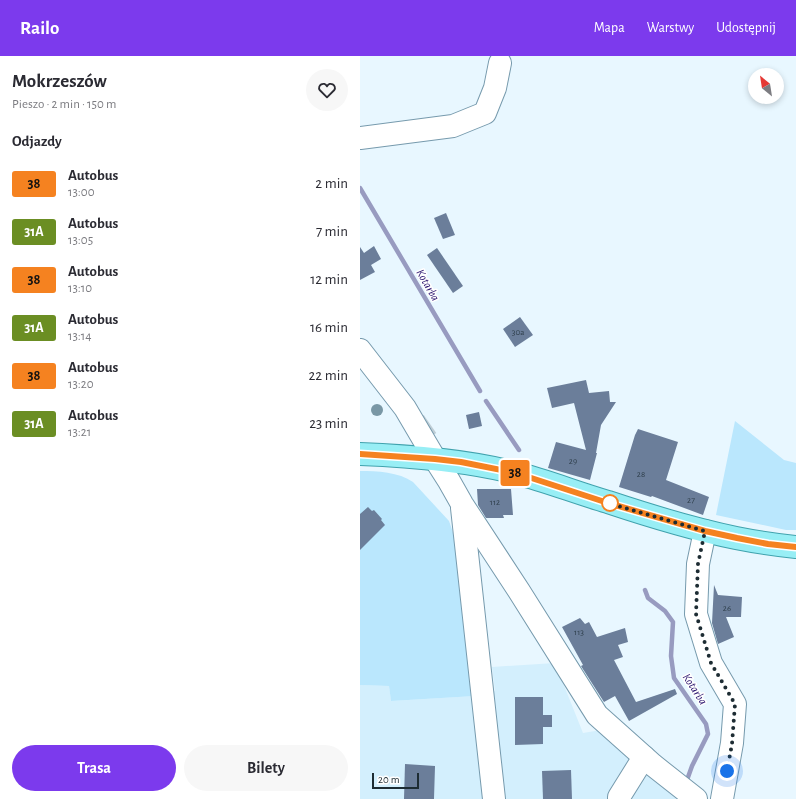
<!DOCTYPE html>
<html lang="pl">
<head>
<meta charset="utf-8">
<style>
	:root { --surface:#fff; --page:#f7f7f7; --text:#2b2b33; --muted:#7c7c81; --accent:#7c3aed }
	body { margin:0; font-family:"Alegreya Sans",sans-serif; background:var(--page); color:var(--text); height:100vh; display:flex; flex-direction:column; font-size:15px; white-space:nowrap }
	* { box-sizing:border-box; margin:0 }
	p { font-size:13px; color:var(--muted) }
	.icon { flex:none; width:22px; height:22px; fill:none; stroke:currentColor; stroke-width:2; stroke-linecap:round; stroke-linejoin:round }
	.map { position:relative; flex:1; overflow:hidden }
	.panel { display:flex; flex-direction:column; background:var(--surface); width:360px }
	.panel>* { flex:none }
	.badge { padding:0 8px; border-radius:3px; font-size:14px; line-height:26px }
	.needle { width:26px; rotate:330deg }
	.fabs { position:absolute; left:388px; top:12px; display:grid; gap:8px }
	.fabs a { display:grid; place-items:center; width:36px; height:36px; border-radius:50%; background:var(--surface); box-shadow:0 2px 6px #0003; font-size:20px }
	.scale { position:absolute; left:12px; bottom:10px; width:47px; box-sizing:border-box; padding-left:4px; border:2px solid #1d2c33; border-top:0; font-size:11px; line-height:14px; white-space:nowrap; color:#1d2c33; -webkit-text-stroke:3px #fff; paint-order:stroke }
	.you { position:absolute; width:20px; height:20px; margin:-10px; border:3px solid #fff; border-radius:50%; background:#1a73e8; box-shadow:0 0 0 6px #1a73e833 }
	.map>.badge { position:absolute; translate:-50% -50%; box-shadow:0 0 0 2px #fff }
	h2 { padding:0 12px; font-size:15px; line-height:36px }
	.round { display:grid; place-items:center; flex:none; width:42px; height:42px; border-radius:21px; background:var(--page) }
	.headline { display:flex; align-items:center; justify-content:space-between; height:68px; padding:0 12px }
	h1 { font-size:19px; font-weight:700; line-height:30px }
	.action { display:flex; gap:8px; margin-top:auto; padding:8px 12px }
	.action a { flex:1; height:46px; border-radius:24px; background:var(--accent); color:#fff; font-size:16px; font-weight:700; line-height:46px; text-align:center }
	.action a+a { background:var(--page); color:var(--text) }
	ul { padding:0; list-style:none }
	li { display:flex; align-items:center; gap:12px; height:48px; padding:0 12px }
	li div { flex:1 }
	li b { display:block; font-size:15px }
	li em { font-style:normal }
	li .badge { min-width:44px; font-weight:700; text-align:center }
	header { display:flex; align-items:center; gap:24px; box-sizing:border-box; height:56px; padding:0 20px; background:var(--accent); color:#fff }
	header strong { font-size:19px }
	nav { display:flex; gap:22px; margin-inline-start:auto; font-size:14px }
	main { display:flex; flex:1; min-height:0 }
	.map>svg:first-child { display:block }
</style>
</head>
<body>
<header>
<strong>Railo</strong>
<nav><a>Mapa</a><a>Warstwy</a><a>Udostępnij</a></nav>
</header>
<main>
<section class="panel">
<div class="headline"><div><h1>Mokrzeszów</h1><p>Pieszo · 2 min · 150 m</p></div><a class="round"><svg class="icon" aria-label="heart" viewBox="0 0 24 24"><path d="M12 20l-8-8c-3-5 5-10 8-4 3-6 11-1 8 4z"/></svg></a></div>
<h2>Odjazdy</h2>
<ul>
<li><span class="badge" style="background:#f58220;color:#111">38</span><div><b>Autobus</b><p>13:00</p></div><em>2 min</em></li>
<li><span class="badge" style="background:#6b8e23;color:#fff">31A</span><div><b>Autobus</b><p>13:05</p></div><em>7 min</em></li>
<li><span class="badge" style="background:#f58220;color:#111">38</span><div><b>Autobus</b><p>13:10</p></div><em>12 min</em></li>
<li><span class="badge" style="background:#6b8e23;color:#fff">31A</span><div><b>Autobus</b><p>13:14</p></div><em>16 min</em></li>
<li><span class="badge" style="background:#f58220;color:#111">38</span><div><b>Autobus</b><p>13:20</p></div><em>22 min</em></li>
<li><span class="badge" style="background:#6b8e23;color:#fff">31A</span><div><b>Autobus</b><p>13:21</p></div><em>23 min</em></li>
</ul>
<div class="action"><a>Trasa</a><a>Bilety</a></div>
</section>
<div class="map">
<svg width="436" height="743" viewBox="0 0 436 743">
	<rect width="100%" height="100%" fill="#e8f7ff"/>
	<path fill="#d3effd" d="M195,607L223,677L241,674L321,743H0V629L29,630L31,645L115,640L135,635L132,611Z"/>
	<g fill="#bae7fd">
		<path d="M375,365L424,404L436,407V474H426L356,459Z"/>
		<path d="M0,415C17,415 39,416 53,426L89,465L98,491L115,640L31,645L29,630L0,629Z"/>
	</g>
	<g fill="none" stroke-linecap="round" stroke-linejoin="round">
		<g stroke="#989bc0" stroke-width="4.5">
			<path d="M0,132L120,335"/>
			<path d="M126,345L159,394"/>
			<path d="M285,534L288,542L305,555L313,566L311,600L314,622L346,668L348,678L332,710L327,724"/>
		</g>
	</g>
	<g fill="#6b7e9a">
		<path d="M86,157L95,179L83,183L74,162Z"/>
		<path d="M14,190L21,203L11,209L15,216L0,224V191L4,197Z"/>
		<path d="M77,192L103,230L93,237L67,199Z"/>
		<path d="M160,261L173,279L155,291L143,273Z"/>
		<path d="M226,324L229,337L249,335L250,346H256L241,369L236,397H237L230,424L188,412L196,386L226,394L214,347L192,352L187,332Z"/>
		<path d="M119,356L122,370L109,373L106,359Z"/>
		<path d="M278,373L318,386L306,424L349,441L343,459L292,440L291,441L259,431L275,379Z"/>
		<path d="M117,433H151L153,459H143L144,462H126L118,449Z"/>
		<path d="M8,451L12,455L14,454L22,463L21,464L25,469L0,494V458Z"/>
		<path d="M354,529L358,539L382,541L381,561H366L374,581L358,588L352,567Z"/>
		<path d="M220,562L225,568L229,566L237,581L265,572L268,586L258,589L263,601L254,604L276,646L315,633L317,638L269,665L255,640L244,646L221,610L223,609L202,571Z"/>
		<path d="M155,641H183V659H192V671H183V688L155,689Z"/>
		<path d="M45,708L75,710L74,743H44Z"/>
		<path d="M211,714L212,743H183L182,715Z"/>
	</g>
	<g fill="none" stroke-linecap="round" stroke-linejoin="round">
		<path stroke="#bfced6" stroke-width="22" stroke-dasharray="22 11" stroke-linecap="butt" d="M57,377L70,368"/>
		<g stroke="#769aad" stroke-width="24">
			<g id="minor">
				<path d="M0,82L93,70L125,57L135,32L140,7"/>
				<path d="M0,294L45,352L75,403L89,425L102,448L159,535L237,659L293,709L336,743"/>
				<path d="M102,452L134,743"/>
				<path d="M345,475L338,508L336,558L351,607L375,648L372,687L362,743"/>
				<path d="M259,743V741L284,701"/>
			</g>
		</g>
		<g stroke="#40a2ad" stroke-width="24">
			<path id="major" d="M0,398C52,400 105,404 156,417C187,425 217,437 248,446C290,460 333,473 376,482C396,486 416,489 436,491"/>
		</g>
		<use href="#minor" stroke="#fff" stroke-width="22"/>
		<use href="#major" stroke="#98eef5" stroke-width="22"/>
	</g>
	<circle fill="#7997a5" cx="17" cy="354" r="6"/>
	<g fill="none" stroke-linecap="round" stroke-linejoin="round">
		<g stroke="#fff" stroke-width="9">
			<path id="line" d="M0,398L75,403L101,406L156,417L248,447L345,475L377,482L408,488L436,491"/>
		</g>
		<use href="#line" stroke="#f58220" stroke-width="6"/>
		<path stroke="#1d2c33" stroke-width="4" stroke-dasharray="0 7.2" d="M250,447H248L345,475L338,508L336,558L351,607L375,648L372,688L367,715"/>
	</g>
	<circle fill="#fff" stroke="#f58220" stroke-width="2" cx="250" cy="447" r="8"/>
	<g text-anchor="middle" stroke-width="3" stroke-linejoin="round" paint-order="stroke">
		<g font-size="9" fill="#30404d">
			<text x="158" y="279">30a</text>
			<text x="213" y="408">29</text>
			<text x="281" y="421">28</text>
			<text x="331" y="447">27</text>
			<text x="135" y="449">112</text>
			<text x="367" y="555">26</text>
			<text x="219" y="579">113</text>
		</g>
		<g font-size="12" font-style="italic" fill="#2e1871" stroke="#fff">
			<text transform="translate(68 229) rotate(60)" y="4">Kotarba</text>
			<text transform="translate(335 633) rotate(57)" y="4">Kotarba</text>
		</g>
	</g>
</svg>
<div class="fabs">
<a><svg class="needle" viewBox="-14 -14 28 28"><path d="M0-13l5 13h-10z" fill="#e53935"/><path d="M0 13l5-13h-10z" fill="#7c7c81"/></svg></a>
</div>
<div class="scale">20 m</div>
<div class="you" style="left:367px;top:715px"></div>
<b class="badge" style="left:155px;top:417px;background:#f58220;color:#111">38</b>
</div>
</main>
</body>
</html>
